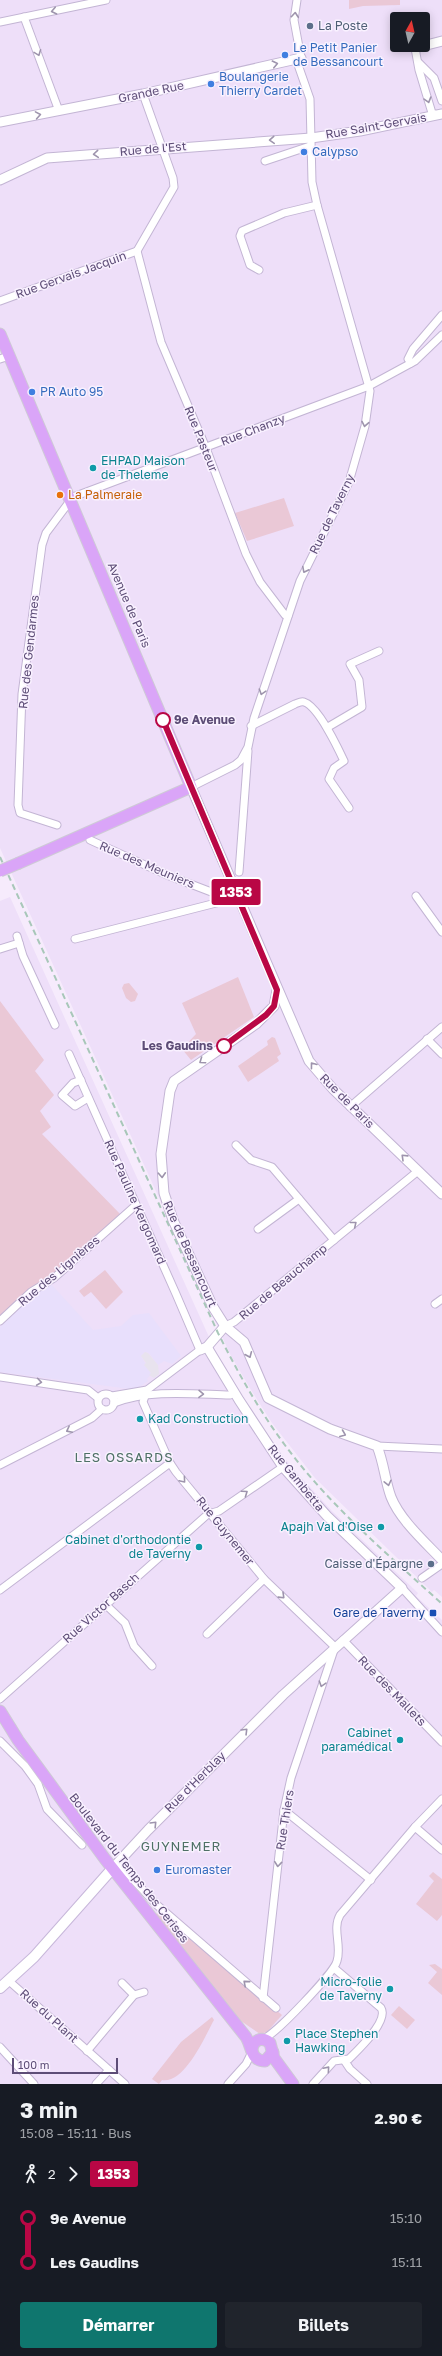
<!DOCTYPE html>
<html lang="fr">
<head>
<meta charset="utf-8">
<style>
	:root { --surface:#171b24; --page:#20242c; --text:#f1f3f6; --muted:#9ea1a6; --accent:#0f766e }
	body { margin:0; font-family:"Golos Text",sans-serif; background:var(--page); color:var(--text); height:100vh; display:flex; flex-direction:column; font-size:15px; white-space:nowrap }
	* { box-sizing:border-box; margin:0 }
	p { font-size:13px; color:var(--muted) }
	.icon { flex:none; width:22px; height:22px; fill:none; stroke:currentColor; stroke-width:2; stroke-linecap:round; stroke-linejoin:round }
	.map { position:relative; height:2084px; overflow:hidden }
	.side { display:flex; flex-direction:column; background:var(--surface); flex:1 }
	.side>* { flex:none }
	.badge { padding:0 8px; border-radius:3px; font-size:14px; line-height:26px }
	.needle { width:26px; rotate:8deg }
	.controls { position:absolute; left:390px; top:12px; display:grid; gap:8px }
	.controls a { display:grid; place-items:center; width:40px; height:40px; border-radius:4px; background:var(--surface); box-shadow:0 2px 10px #0003; font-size:20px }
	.scale { position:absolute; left:12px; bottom:10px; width:106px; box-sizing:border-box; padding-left:4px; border:2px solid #5d4d77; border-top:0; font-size:11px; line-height:14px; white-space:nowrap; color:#5d4d77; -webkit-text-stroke:3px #f9f1ff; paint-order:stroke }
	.map>.badge { position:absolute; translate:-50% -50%; box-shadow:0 0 0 2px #fff }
	.legs { display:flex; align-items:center; gap:6px; height:44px; padding:0 20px; font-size:13px }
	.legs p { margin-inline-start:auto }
	.headline { display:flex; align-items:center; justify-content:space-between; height:68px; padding:0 20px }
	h1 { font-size:22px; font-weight:700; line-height:30px }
	.primary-button { display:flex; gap:8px; margin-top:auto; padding:8px 20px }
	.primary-button a { flex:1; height:46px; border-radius:4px; background:var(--accent); color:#fff; font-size:16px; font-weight:700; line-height:46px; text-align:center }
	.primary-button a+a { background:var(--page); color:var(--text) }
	ul { padding:0 20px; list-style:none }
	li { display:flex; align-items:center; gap:14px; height:44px; font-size:15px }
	li i { display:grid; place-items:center; width:6px; height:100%; margin:0 5px; background:currentColor }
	li i::after { content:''; width:10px; height:10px; margin:-5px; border:3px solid; border-radius:50%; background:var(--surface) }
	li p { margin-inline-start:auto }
	li:first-child i { background:linear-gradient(#0000 50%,currentColor 0) }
	li:last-child i { background:linear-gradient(currentColor 50%,#0000 0) }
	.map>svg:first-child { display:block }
</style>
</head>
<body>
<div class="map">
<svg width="442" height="2084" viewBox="0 0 442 2084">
	<rect width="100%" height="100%" fill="#f6ebfc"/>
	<g fill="#eedff9" fill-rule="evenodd">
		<path d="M0,0H442V1597L434,1590L432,1592L315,1478L272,1423L251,1390L230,1354L0,848ZM397,19H423V45H397Z"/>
		<path d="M10,897L214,1348L251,1411L282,1455L298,1474L332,1511L418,1593L416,1596L442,1620V2084H0V901Z"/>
	</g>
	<path fill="#e8dffc" d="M51,1284L93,1330L121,1326L133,1315L149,1313L181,1356L172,1364L164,1361L158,1365L149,1353L145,1352L141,1356L151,1374L147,1379L148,1381L138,1388L130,1389L0,1372V1327L39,1290Z"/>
	<path fill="#e8e3ee" d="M145,1352L148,1353L158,1365L159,1374L154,1378L149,1375L151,1373L144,1365L146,1363L141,1356Z"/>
	<g fill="#eac8d6">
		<path d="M349,0H400V5L363,6L349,9Z"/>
		<path d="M284,498L294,526L247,541L235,513Z"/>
		<path d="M238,977L254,1017L191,1060L182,1049L196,1034L182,1003Z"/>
		<path d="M129,983L138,994L135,1001L131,1002L126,998L122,988L124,984Z"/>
		<path d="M0,1001L44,1060L35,1071L54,1095L40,1111L51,1127L42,1134L123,1217L0,1321Z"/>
		<path d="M272,1037L275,1038L281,1054L277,1057L279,1061L248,1082L238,1066L268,1045L267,1041Z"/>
		<path d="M105,1270L123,1292L106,1309L91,1292L84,1297L79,1291Z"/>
		<path d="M433,1872L442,1879V1915L437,1921L416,1904L434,1881L429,1876Z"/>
		<path d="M158,1913L282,2015L267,2032L260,2034L241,2021L154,1915Z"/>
		<path d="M435,1964L442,1969V1995L428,1983L437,1972L429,1965Z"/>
		<path d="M399,2006L415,2020L407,2029L391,2015Z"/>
		<path d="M212,2017L214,2020C205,2036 185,2084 162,2080L159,2084L152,2079L181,2042Z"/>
	</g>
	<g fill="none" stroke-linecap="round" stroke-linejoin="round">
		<g stroke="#c3b5d4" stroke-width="9">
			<g id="minor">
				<path d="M297,0L294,20L301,58"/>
				<path d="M24,17L59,111"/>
				<path d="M0,22L106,0"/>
				<path d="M415,48L419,70L432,113L437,115"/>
				<path d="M419,63L434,78L442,101"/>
				<path d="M265,161L310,146"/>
				<path d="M137,251L161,342L206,448L246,554L260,582L285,615L288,616"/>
				<path d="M259,270L250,265L240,236L242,231L284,213L317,205"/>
				<path d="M0,301L137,251L174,187L173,178L143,94"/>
				<path d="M0,359L9,356"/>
				<path d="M411,363L408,359L413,349L442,315"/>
				<path d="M251,726L295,704C298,703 301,701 304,702C318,706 338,748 344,761L334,768L329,779L349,808"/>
				<path d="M328,727L362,707L359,680L350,664L379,651"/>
				<path d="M191,787L235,765L241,760L248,747L254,718L300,581L349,482L365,426L370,391L317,205L312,182L310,99L296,59"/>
				<path d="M57,825L20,813L18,805L22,694L42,545L46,533L73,497L369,386L415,361L442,335"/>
				<path d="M90,840L167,875L227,898"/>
				<path d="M239,872L248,751"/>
				<path d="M416,896L442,932"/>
				<path d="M17,936L23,956L55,1025"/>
				<path d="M75,939L216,903L237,895"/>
				<path d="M0,949L19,943"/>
				<path d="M427,1039L442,1054"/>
				<path d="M69,1054L176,1294L200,1350L147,1390L112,1396"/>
				<path d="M81,1080L73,1083L62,1095L75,1106L88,1098"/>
				<path d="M350,1107L442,1027"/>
				<path d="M236,1145L251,1160L272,1167L334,1240"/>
				<path d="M258,1229L299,1199"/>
				<path d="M435,1304L442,1299"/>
				<path d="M0,1321L31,1292L54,1278L136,1205"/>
				<path d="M225,1326L234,1322L418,1171"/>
				<path d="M0,1377L88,1390L98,1398"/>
				<path d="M147,1390L143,1402L170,1463L176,1472L264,1579L335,1647L291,1778L284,1810L263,1998"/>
				<circle cx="106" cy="1402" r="8"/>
				<path d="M114,1403C150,1389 192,1394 230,1395L234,1393"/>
				<path d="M377,1446L442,1449"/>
				<path d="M0,1465L92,1418L102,1409"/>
				<path d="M422,1578L442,1564"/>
				<path d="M402,1588L442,1632"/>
				<path d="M0,1590L170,1463"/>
				<path d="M106,1605L125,1623L134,1646L152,1666"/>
				<path d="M207,1634L264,1579"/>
				<path d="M343,1640L442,1742"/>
				<path d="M0,1699L208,1514L219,1511L283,1467"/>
				<path d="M0,1741L25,1766L38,1784L47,1809L82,1845"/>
				<path d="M284,1810L371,1880"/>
				<path d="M415,1827L442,1850"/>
				<path d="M118,1863L157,1905L276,2008"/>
				<path d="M9,1981L125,2084"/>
				<path d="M134,1995L144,1992"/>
				<path d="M263,2039C275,2035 334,1973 337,1961C342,1946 332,1929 340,1915L415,1827L442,1799"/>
				<path d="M0,2047L34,2084"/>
				<path d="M87,2051L134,1995L122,1983"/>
				<path d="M344,2060L350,2069L367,2084"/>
				<path d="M96,2084L109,2070"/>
				<path d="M228,2084L246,2064L252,2052"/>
				<path d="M313,2084L334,2061L349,2059C358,2050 389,2021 381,2008L334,1968"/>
			</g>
		</g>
		<g stroke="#c3b5d4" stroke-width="11">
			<g id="tertiary">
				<path d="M415,48L442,41"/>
				<path d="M0,122L143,94L301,58"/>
				<path d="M0,180L47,158L311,138L360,131L442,114"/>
				<path d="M191,787L309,1061L333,1089L442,1194"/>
				<path d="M277,990L274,1006L256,1024L174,1081L170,1091L161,1154L164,1193L173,1220L213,1307L225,1326L244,1342L268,1398L330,1429L377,1446C384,1463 385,1481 391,1497C400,1520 426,1543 442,1560"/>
				<path d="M200,1350L207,1347L225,1326"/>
				<path d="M112,1869L148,1830L283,1695L402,1588L327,1516L283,1467L239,1400L207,1347"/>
			</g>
		</g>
		<g stroke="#c7b7da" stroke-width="12">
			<path id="secondary" d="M0,1988L34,1957L112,1869"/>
		</g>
		<g stroke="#cecad6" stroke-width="13">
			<g id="primary">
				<path d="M0,334L191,787L19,863"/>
				<path d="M0,1711L18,1740L105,1859L246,2037C252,2047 251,2061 265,2061L273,2052"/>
				<path d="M252,2051C252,2040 262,2036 270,2043L274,2058L293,2084"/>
			</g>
		</g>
		<use href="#minor" stroke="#fff" stroke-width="7"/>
		<use href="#tertiary" stroke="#fff" stroke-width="9"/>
		<use href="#secondary" stroke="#fff" stroke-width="10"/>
		<use href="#primary" stroke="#daa5f8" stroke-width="11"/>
		<path stroke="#a8c7b9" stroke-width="2" stroke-dasharray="6 4" stroke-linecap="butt" d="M0,857L218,1333C240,1377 264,1419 294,1457C337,1512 391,1557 442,1604"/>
		<g stroke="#cecad6" stroke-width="13" stroke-linecap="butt">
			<path id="primary-bridge" d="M0,871L19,863"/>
		</g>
		<use href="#primary-bridge" stroke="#daa5f8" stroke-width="11"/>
	</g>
	<defs><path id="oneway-chevron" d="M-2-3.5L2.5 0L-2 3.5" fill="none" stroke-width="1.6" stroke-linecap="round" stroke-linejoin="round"/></defs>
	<g stroke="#9e94ad">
		<use href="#oneway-chevron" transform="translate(54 11) rotate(168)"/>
		<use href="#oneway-chevron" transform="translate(295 15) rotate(-85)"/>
		<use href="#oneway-chevron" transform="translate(38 53) rotate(69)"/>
		<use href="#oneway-chevron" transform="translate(275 64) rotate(-13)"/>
		<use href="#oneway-chevron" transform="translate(428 100) rotate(74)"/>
		<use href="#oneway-chevron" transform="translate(38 115) rotate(-10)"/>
		<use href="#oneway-chevron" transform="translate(272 140) rotate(176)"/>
		<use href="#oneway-chevron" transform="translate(96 154) rotate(175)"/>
		<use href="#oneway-chevron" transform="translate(365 424) rotate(101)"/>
		<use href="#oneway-chevron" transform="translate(305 570) rotate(117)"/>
		<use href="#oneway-chevron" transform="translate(262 692) rotate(108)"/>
		<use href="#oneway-chevron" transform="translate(202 1061) rotate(145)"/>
		<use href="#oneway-chevron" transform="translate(313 1065) rotate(-128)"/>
		<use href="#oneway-chevron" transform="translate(404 1157) rotate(-136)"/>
		<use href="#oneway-chevron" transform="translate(162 1175) rotate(87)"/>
		<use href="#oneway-chevron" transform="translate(354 1224) rotate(-39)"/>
		<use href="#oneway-chevron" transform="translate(249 1355) rotate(67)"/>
		<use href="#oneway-chevron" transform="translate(39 1382) rotate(8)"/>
		<use href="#oneway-chevron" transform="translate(201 1394) rotate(1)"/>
		<use href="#oneway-chevron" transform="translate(69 1430) rotate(153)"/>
		<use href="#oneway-chevron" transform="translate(343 1434) rotate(22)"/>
		<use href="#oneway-chevron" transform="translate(183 1480) rotate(50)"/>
		<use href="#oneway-chevron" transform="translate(388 1483) rotate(77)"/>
		<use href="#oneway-chevron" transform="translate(245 1493) rotate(-35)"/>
		<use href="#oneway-chevron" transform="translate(282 1596) rotate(44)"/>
		<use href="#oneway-chevron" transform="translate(322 1684) rotate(108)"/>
		<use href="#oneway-chevron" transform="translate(245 1731) rotate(-45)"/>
		<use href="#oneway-chevron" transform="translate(154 1824) rotate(-46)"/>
		<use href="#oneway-chevron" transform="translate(278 1864) rotate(96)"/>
		<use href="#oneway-chevron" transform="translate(246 1983) rotate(-139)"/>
		<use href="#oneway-chevron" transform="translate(327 2069) rotate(-49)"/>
	</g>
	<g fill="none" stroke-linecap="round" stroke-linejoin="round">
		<g stroke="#fff" stroke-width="9">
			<path id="line-1" d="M163,720L277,990L274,1006L266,1015L224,1046"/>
		</g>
		<use href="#line-1" stroke="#b90745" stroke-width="6"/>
	</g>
	<g fill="#5c6f8a" stroke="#f9f1ff" stroke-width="1.5">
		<circle cx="310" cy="26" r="4"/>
		<circle cx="431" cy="1564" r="4"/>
	</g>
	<g fill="#3f7fe0" stroke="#f9f1ff" stroke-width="1.5">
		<circle cx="285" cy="55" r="4"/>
		<circle cx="211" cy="84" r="4"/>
		<circle cx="304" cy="152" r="4"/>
		<circle cx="32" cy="392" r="4"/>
		<circle cx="157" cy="1870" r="4"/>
	</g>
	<g fill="#0f9aa8" stroke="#f9f1ff" stroke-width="1.5">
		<circle cx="93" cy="468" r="4"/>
		<circle cx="140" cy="1419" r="4"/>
		<circle cx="381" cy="1527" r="4"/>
		<circle cx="199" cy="1547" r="4"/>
		<circle cx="400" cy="1740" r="4"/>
		<circle cx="390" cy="1989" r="4"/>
		<circle cx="287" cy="2041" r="4"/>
	</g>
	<circle fill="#e8710a" stroke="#f9f1ff" stroke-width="1.5" cx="60" cy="495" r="4"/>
	<g fill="#fff" stroke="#b90745" stroke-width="2">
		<circle cx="163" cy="720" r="7"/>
		<circle cx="224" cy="1046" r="7"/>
	</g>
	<rect fill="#1a4fb4" stroke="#f9f1ff" stroke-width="1.5" x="429" y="1609" width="8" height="8" rx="2"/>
	<g text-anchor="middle" stroke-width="3" stroke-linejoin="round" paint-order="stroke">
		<g font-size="12" fill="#4e5e75" stroke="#f9f1ff" text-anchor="start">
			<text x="318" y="30">La Poste</text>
			<text x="423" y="1568" text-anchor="end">Caisse d'Épargne</text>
		</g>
		<g font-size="12" fill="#366cbe" stroke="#f9f1ff" text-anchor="start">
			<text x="293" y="52">Le Petit Panier<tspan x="293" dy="14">de Bessancourt</tspan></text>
			<text x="219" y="81">Boulangerie<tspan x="219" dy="14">Thierry Cardet</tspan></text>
			<text x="312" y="156">Calypso</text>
			<text x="40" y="396">PR Auto 95</text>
			<text x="165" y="1874">Euromaster</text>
		</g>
		<g font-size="12" fill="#5d4d77" stroke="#f9f1ff">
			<text transform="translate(151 92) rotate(-12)" y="4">Grande Rue</text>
			<text transform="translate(376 126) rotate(-10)" y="4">Rue Saint-Gervais</text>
			<text transform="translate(153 149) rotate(-5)" y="4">Rue de l'Est</text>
			<text transform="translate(71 275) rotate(-20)" y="4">Rue Gervais Jacquin</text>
			<text transform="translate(253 430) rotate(-21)" y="4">Rue Chanzy</text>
			<text transform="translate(201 439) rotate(68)" y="4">Rue Pasteur</text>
			<text transform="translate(332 514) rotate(-64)" y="4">Rue de Taverny</text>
			<text transform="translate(129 605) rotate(67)" y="4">Avenue de Paris</text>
			<text transform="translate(29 652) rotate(-84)" y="4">Rue des Gendarmes</text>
			<text transform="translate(147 865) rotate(23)" y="4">Rue des Meuniers</text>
			<text transform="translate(347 1101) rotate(45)" y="4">Rue de Paris</text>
			<text transform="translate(135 1202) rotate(66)" y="4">Rue Pauline Kergomard</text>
			<text transform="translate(190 1254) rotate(66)" y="4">Rue de Bessancourt</text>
			<text transform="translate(59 1271) rotate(-40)" y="4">Rue des Lignières</text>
			<text transform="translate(283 1282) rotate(-40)" y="4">Rue de Beauchamp</text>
			<text transform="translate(296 1478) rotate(51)" y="4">Rue Gambetta</text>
			<text transform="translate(225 1531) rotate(51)" y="4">Rue Guynemer</text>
			<text transform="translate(101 1608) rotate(-42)" y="4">Rue Victor Basch</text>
			<text transform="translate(392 1691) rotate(46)" y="4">Rue des Mallets</text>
			<text transform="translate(195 1782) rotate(-45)" y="4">Rue d'Herblay</text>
			<text transform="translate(285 1820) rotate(-81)" y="4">Rue Thiers</text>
			<text transform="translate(129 1868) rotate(52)" y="4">Boulevard du Temps des Cerises</text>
			<text transform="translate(49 2016) rotate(42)" y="4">Rue du Plant</text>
		</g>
		<g font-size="12" fill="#0d838f" stroke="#f9f1ff" text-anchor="end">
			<text x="101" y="465" text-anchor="start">EHPAD Maison<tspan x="101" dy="14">de Theleme</tspan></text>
			<text x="148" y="1423" text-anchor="start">Kad Construction</text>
			<text x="373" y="1531">Apajh Val d'Oise</text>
			<text x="191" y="1544">Cabinet d'orthodontie<tspan x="191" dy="14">de Taverny</tspan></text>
			<text x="392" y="1737">Cabinet<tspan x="392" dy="14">paramédical</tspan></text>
			<text x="382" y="1986">Micro-folie<tspan x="382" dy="14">de Taverny</tspan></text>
			<text x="295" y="2038" text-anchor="start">Place Stephen<tspan x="295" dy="14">Hawking</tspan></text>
		</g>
		<g font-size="12" fill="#c56008" stroke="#f9f1ff" text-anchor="start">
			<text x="68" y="499">La Palmeraie</text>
		</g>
		<g font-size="12" font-weight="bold" fill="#5d4d77" stroke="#f9f1ff" text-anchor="start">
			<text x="174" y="724">9e Avenue</text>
			<text x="213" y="1050" text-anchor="end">Les Gaudins</text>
		</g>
		<g font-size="12" fill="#164399" stroke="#f9f1ff" text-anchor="end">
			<text x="425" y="1617">Gare de Taverny</text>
		</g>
		<g font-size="13" letter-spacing="1" fill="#4f7166" stroke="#f9f1ff">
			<text x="124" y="1462">LES OSSARDS</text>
			<text x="181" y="1851">GUYNEMER</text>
		</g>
	</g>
</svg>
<div class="controls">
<a><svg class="needle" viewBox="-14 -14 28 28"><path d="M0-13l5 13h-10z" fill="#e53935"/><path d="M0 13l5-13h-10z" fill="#9ea1a6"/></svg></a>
</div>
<div class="scale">100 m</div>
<b class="badge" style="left:236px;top:892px;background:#b90745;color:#fff">1353</b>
</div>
<section class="side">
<div class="headline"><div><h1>3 min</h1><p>15:08 – 15:11 · Bus</p></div><b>2.90 €</b></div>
<div class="legs"><svg class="icon" aria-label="walk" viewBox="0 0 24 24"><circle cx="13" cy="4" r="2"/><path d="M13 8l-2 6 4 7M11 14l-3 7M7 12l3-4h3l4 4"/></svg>2<svg class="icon" aria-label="forward" viewBox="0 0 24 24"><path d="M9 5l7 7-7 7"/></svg><b class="badge" style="background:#b90745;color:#fff">1353</b></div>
<ul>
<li><i style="color:#b90745"></i><b>9e Avenue</b><p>15:10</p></li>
<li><i style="color:#b90745"></i><b>Les Gaudins</b><p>15:11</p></li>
</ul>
<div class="primary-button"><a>Démarrer</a><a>Billets</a></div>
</section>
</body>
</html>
